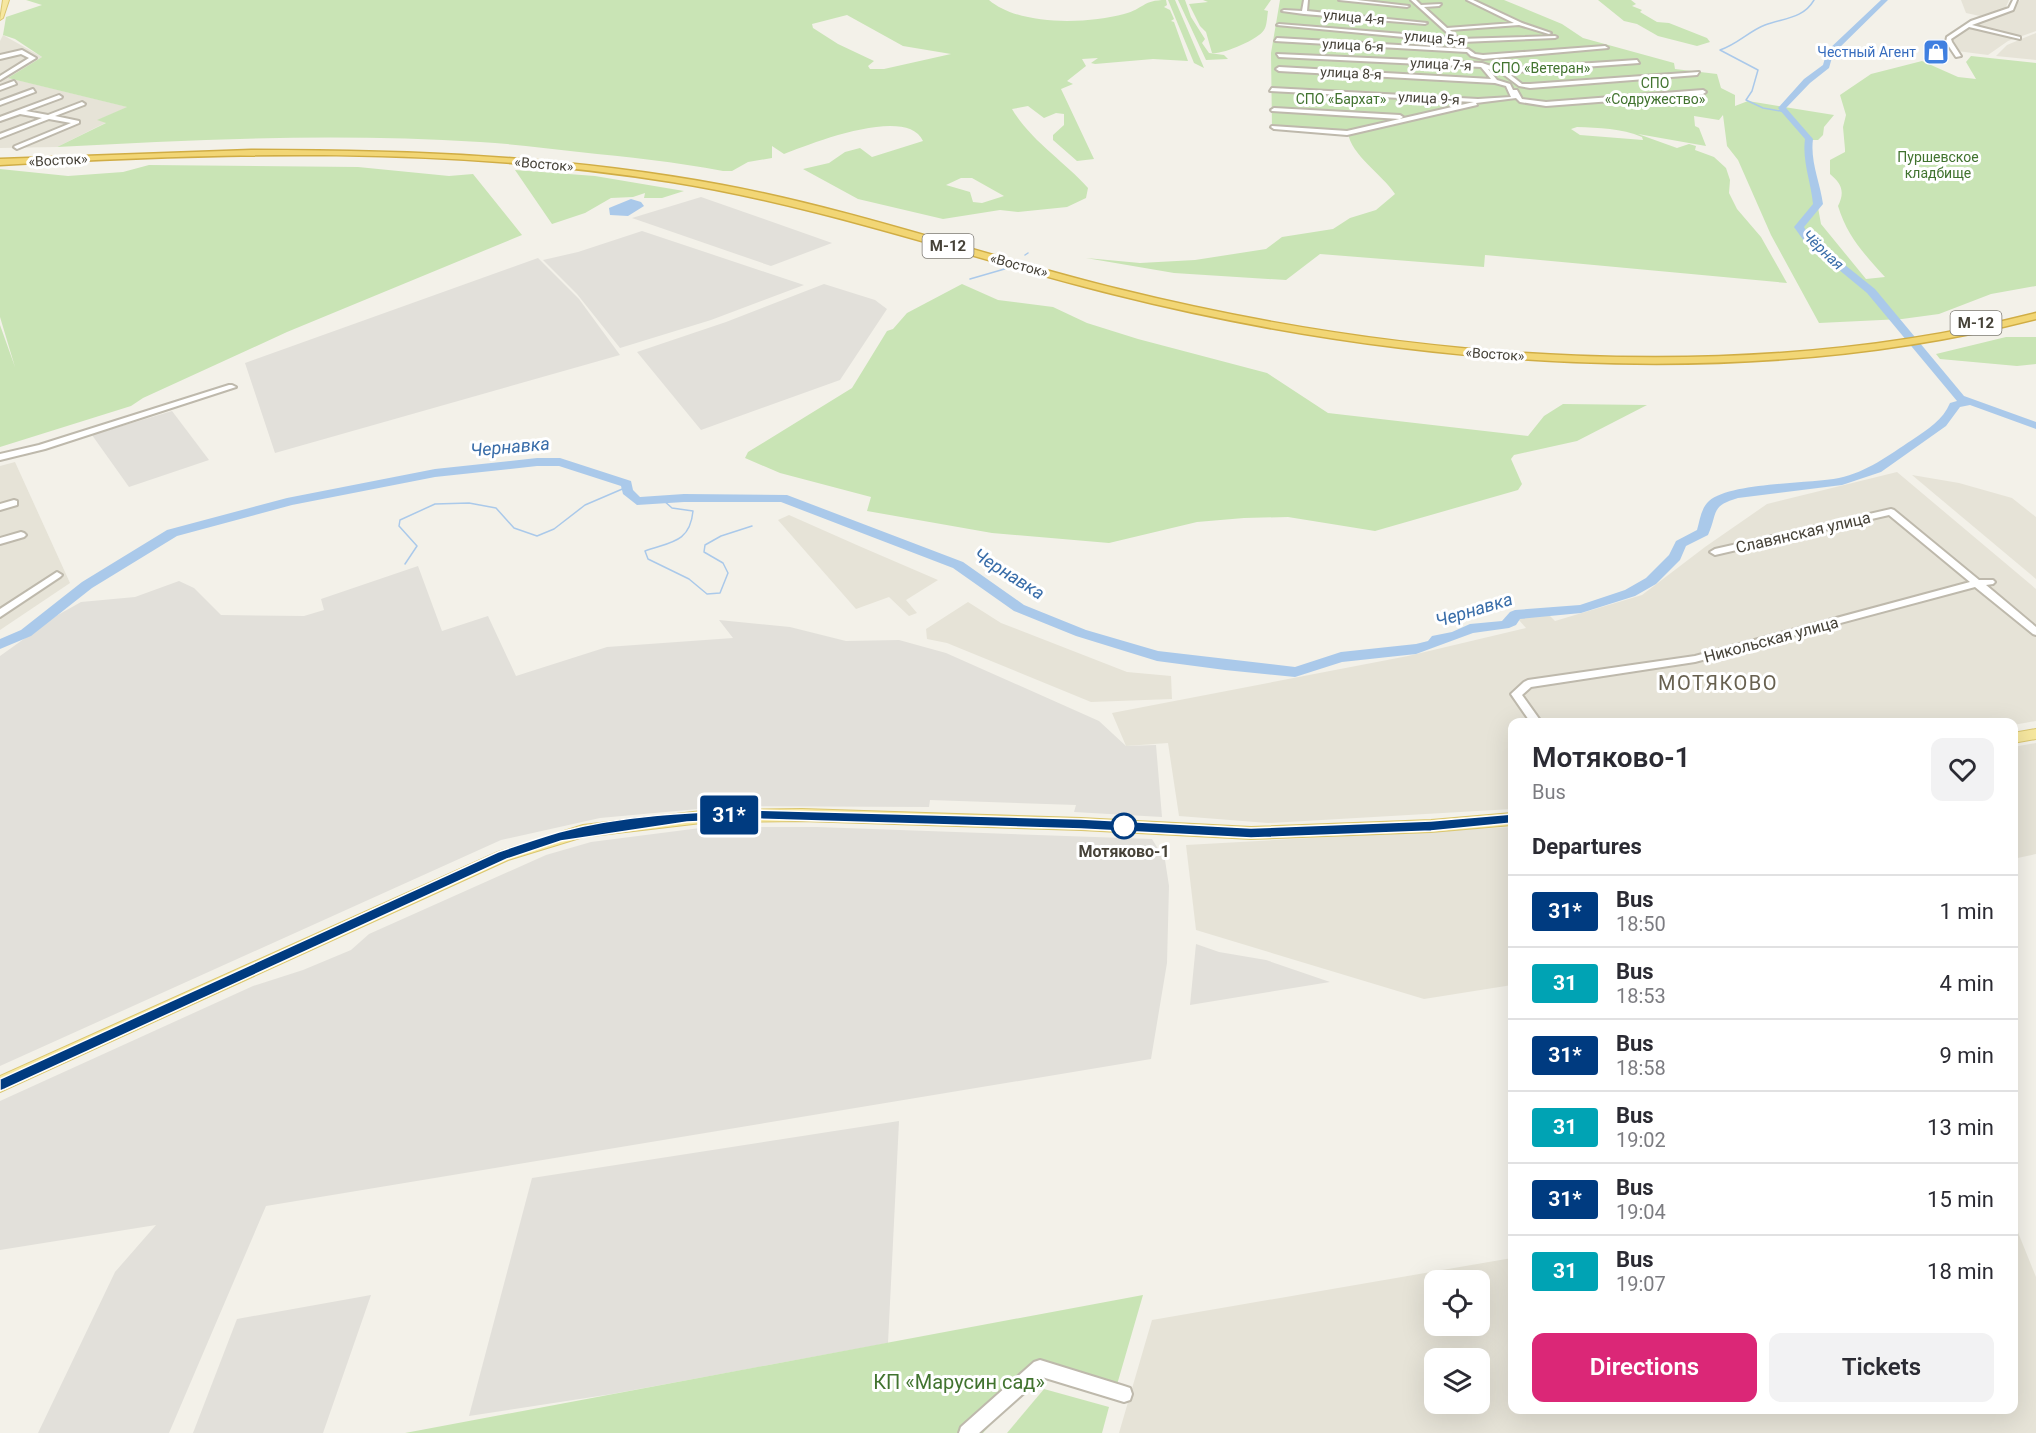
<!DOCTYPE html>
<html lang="en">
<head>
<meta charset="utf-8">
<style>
	:root { --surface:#fff; --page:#f2f2f3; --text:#2b2b33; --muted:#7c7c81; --line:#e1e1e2; --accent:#db2777 }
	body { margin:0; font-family:Roboto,sans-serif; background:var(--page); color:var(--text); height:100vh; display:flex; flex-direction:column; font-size:22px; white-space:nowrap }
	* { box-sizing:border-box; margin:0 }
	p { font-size:20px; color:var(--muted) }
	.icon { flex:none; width:33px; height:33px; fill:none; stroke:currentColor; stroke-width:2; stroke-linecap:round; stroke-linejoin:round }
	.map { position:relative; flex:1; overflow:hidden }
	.drawer { position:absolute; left:1508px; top:718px; width:510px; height:696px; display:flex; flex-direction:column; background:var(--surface); border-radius:12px; box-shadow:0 6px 24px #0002 }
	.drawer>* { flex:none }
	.badge { padding:0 12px; border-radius:4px; font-size:21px; line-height:39px }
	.tools { position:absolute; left:1424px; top:1270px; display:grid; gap:12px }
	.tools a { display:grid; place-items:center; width:66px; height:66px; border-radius:12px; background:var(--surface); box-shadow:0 6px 24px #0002; font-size:30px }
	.map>.badge { position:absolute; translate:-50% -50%; box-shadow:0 0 0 3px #fff }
	h2 { padding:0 24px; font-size:22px; line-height:54px }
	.round { display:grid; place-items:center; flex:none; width:63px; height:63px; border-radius:12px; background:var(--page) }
	.headline { display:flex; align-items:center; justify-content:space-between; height:102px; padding:0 24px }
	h1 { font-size:28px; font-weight:600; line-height:45px }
	.action { display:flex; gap:12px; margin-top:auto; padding:12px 24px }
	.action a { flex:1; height:69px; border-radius:12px; background:var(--accent); color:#fff; font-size:24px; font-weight:600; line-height:69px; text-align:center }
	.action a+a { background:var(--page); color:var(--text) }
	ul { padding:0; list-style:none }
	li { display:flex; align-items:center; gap:18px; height:72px; padding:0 24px; border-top:2px solid var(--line) }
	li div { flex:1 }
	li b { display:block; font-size:22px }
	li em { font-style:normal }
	li .badge { min-width:66px; font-weight:700; text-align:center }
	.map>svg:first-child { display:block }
</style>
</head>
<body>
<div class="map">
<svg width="2036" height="1433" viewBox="0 0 2036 1433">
	<rect width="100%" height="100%" fill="#f3f1e9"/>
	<g fill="#e6e3d7" fill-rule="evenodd">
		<path d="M1961,0H2009L2005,9L1980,16L1966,13Z"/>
		<path d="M2020,0H2036V31L2008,41L1988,55L1957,51L1952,39L1970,26L2012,10Z"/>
		<path d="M2036,33V60L1996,56L2007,45Z"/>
		<path d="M3,35L42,57L9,78L128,107L98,120L107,122L57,147L0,148V41Z"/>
		<path d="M15,462L70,583L0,630V466Z"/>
		<path d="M1897,472L2036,589V721L2013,725L1512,723V809L1268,823L1179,816L1168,743L1126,746L1112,713L1408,656L1526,628L1518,619L1547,613L1555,621L1642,595L1705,547L1767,504Z"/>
		<path d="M1912,475L1959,483L2012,498L2036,517V579Z"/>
		<path d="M789,515L859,546L938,580L906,600L917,613L909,616L889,597L856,609L778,520Z"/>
		<path d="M968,602L1001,623L1127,672L1171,676L1172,699L1091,702L947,643L927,639L926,629Z"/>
		<path d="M2036,743V854L2013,859V747Z"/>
		<path d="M1512,827V985L1424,999L1196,930L1186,845Z"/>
		<path d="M2013,1220L2036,1277V1433H1119L1152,1320L1512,1258V1410H2013ZM1434,1281H1479V1326H1434ZM1434,1359H1479V1404H1434Z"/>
	</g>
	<g fill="#e2e0da">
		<path d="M701,197L764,219L832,243L771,266L632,218Z"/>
		<path d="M642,231L804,285L711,320L620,348L577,294L543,260L578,252Z"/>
		<path d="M538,258L579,299L620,355L275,453L245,363Z"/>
		<path d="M824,284L875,300L887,309L840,380L701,430L637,352L726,322Z"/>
		<path d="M172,411L209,460L129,487L92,435Z"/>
		<path d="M418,566L442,631L488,616L516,676L607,647L733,638L719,620L790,627L846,641L899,640L946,653L1099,721L1126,746L1156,745L1162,817L1074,812L1076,805L930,800L929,807L731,806L600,818L501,840L0,1066V656L56,616L81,602L135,597L179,581L194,588L221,615L304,616L324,610L321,599Z"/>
		<path d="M708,827H817L1152,839L1165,860L1169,886L1167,963L1151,1059L266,1206L169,1433H38L115,1272L156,1225L0,1250V1101L253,986L303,970L351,950L369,934L546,855L591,842Z"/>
		<path d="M1196,944L1219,952L1266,960L1330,982L1190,1005Z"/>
		<path d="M899,1121L888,1343L612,1394L469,1416L532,1178Z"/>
		<path d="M371,1295L323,1433H193L237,1319Z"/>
	</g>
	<g fill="#c9e4b5" fill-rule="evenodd">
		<path d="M26,0H989C1019,26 1087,24 1124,14C1144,9 1142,0 1166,0L1167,5L1164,7L1170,10L1174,19L1171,21L1174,22L1188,61L1153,59L1095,64L1091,63L1098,58L1082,59L1086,66L1067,81L1073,84L1061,89L1094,159L1077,161L1053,140V135L1064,125V114L1056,113L1044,118L1028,106L1012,109C1031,141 1064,161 1088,188L1086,198L1067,207L1018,212L1000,210L943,219L858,199L803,169L829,163L845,152L860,148L872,157L923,141C907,105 810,144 784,154L772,146V158L748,162L732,171H723C676,162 627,157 579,152C546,148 513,144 480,142C340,133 197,139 57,147L106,123L97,120L127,107L8,78L42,57L15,39L3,35L6,17L42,5ZM847,15L903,46L951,54L884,69H870L868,66L874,61L838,44L813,28L812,24ZM961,178H972L1004,196L982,203L973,202L970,192L946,185Z"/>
		<path d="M1168,0H1175L1204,68L1194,63Z"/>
		<path d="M1178,0H1185L1191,17L1205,39L1202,43L1209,53L1224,55L1228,59L1206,60Z"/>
		<path d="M1203,0H1271L1264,10L1268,11C1267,17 1267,26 1264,30C1258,40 1221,55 1212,53L1206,32L1200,26L1189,4L1208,2Z"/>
		<path d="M1280,0H1504L1562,24L1583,38L1674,63L1675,69L1717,74L1721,88L1735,95V106L1748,101L1834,115L1824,127L1823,135L1818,140H1808V160L1816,177L1815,191L1821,224L1866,279L1885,277C1865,255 1847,236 1838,206C1845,192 1842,184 1830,174V160L1845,152V149L1843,127L1846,115L1840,95L1871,74L1922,61L1958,77L1976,79L1966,62L1971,56L2036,63V286L1991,294L1939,314L1902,319L1819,323L1771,235L1738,160L1727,146L1723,115L1719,120L1694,116L1695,126L1699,128L1706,146L1638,134L1677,148L1689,144L1696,146L1695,150L1714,157L1726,168L1730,180L1729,193L1737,209L1761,237L1787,283L1485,255L1484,267L1320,254L1286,280L1174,273L1086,258L1140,263L1195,260L1266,249L1282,237L1333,229L1350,218L1376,210L1395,194C1382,174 1351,155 1348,133L1272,128L1271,53ZM1577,127C1599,128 1621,128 1642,137L1643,140L1580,135L1571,129Z"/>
		<path d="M1598,0H1631L1636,4L1632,6L1642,10L1640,12L1657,22L1669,23L1707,38L1710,42L1697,46L1658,36L1637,24L1624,21Z"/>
		<path d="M149,165L358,167L449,176L473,174L522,235L287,332L143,398L131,406L0,447V325L15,367L0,317V169L68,176L123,172Z"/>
		<path d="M515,170L595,176L684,191L662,198H644L645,193L633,197L611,198L585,213L552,224Z"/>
		<path d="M962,284L998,300L1053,307L1087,323L1138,339L1267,373L1328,413L1528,436L1544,416L1563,404L1647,405L1577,441L1514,455L1511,459L1522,484L1518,490L1375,531L1288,517L1244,518L1197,522L1109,543L992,533L867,511L871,497L780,473L745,458L748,452L852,388L887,331L893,329L907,313Z"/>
		<path d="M2006,337H2036V364L2017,366L1940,359L1936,354Z"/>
		<path d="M1143,1295L1114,1395L1035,1376L983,1433H405Z"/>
		<path d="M1044,1389L1109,1407L1102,1433H1007Z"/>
	</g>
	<path fill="#aac9ea" d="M631,199L641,202L644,206L628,216L610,215L609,208Z"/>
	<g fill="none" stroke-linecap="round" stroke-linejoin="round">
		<g stroke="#aac9ea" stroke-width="1.5">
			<path d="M1786,112L1763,108L1746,100L1752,91L1758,70L1720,50C1738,44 1749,31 1765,25C1783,18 1803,19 1814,0"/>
			<path d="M1025,255L1028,253"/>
			<path d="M970,279L1008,268"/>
			<path d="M663,500L672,508L693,511C690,543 670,542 645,551L648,559L689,579L707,594L720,593L728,573L723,563L704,552L705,545L721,536L752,526"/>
			<path d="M405,564L417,546L399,526L400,520L435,504L469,503L496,508L514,528L537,536L554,529L585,505L627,487"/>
		</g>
		<path fill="#aac9ea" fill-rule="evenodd" d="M1881,0H1888L1833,54L1829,68L1810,83L1786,108L1813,139C1810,161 1820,182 1823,204L1804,227L1810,237L1875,289L1964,396L2036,422V429L1970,405L1960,407L1946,426L1881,472L1842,485L1738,498C1710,506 1718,513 1708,535L1686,546L1680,560L1656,584L1635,596L1581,613L1520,619L1516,625L1509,628L1473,633L1416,654L1342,662L1295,677L1225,670L1157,661L1076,636L1014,611L953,568L781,502H684L637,505L623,494L621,486L559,466H537L435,477L292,505L177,536L92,588L31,636L0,649V639L21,630L82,582L167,530L287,498L435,469L537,458H560L631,481L633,490L640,497L684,494L787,495L963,562L1024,605L1086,630L1158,651L1295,667L1341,652L1416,644L1428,641L1432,636L1452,632L1470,624L1502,621L1510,612L1515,610L1580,605L1625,590L1646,578L1669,555L1676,541L1697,530C1700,520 1701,508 1709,501C1731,482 1809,484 1839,478C1867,472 1889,455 1912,440C1928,429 1943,420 1950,403L1957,401L1867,293L1804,241L1794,227L1813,204C1811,182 1802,161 1805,139L1778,108L1804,79L1823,65L1827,51Z"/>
		<g stroke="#beb9ac" stroke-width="4">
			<g id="minor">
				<path d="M1304,0H1308L1307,11L1427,23L1425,24L1304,14L1282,11L1284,10L1302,11Z"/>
				<path d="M1339,0H1357L1409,6L1407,7Z"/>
				<path d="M1411,0H1416L1421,5L1441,4L1439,6L1424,7L1447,28L1514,23L1467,0H1473L1522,23L1551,33L1549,34L1519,25L1450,30L1459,39L1555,36L1557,37L1555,38L1462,42L1460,44L1457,42L1277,25L1279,24L1453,38Z"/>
				<path d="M2013,0H2017L2013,10L1972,25L2020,37V39L1969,27L1951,39L1952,42L1961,56L1956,57L1946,42L1947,37L1971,21L2009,8Z"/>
				<path d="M1277,38L1468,49L1475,54L1483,55L1605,46L1608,48L1483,59L1471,56L1467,52L1275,41Z"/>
				<path d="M22,50L36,58L0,80V76L29,58L21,54L0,59V55Z"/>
				<path d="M1277,54L1482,63L1500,69L1637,60L1639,63L1500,73L1488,69L1497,80L1510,84L1513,90H1517L1522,99L1546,102L1703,90L1706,92L1703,94L1546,106L1520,102L1516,98L1476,103L1477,105L1347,135L1274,129L1271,127L1272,126L1347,131L1474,102L1270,91L1272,88L1478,99L1511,97L1506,86L1495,83L1279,71L1276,69L1279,67L1491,79L1481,67L1279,57Z"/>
				<path d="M1699,72L1697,75L1530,88L1519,86L1503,74L1508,73L1522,84H1530Z"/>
				<path d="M14,81L16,84L0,90V86Z"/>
				<path d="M33,89L35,92L0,105V101Z"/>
				<path d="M59,95L62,97L61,98L26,111L48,115L82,102L85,104L84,105L55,116L79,121V123L17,149L14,147L15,146L71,123L49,119L0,138V134L42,118L20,114L0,121V117Z"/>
				<path d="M1274,108L1400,115L1403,117L1400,119L1272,111L1271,110Z"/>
				<path d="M229,385H232L236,387L45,449L0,460V454L39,445Z"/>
				<path d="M14,500L17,501V505L0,510V504Z"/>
				<path d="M1891,509L1894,510L1979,580H1993L1995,582L1993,584L1986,585L2036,627V635L2033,634L1975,587L1695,662L1531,687L1522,695L1542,723H1531L1511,694L1524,682L1528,680L1695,656L1970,582L1889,515L1715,555L1710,552L1715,549Z"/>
				<path d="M21,532L24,533L26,535L24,537L0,544V538Z"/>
				<path d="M57,572L62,575L60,577L0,617V609Z"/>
				<path d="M1040,1360L1124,1386L1130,1388L1132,1394L1130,1400L1124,1402L1042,1377L979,1433H959L961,1427L1034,1362Z"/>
			</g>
		</g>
		<g stroke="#dac670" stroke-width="2">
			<g id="major">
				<path d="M3,0H9L3,18L0,20Z"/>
				<path d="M2036,729V739L2013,743V733Z"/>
				<path d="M802,809L1081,818L1251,827L1431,820L1512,813V825L1431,832L1251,839L1081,830L802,821L710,822L583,837L508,860L0,1092V1076L498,852L583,825L710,810Z"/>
			</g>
		</g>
		<g stroke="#d0ad45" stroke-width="3">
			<path id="highway" d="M251,150C409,150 566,156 722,185C856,210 985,256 1118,289C1408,361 1744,387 2036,313V319C1745,394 1403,367 1113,294C966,257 822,206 672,182C450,146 224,152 0,165V159Z"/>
		</g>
		<use href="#minor" fill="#fff" fill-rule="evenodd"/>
		<use href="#major" fill="#f6e79f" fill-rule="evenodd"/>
		<use href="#highway" fill="#f2d675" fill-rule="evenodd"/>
	</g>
	<path fill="#003b80" stroke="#fff" stroke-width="1.5" d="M757,810L1081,819L1251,828L1431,821L1512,814L1518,819L1512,823L1431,831L1251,838L1081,829L757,819L687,822L561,841L507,859L5,1089L0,1091V1079L498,852C518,845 539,838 559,832C623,815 691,812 757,810Z"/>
	<defs>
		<g id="shop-square" transform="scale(1.35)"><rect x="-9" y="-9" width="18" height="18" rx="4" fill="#3f7fe0" stroke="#fff"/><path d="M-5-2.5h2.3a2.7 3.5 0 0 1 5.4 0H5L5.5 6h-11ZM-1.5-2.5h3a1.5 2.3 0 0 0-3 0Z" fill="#fff"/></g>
	</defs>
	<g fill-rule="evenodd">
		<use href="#shop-square" x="1936" y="52"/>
	</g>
	<circle fill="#fff" stroke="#003b80" stroke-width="3" cx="1124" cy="826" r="12"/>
	<g text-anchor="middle" stroke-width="6" stroke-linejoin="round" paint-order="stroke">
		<g font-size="14" fill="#464238" stroke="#fff">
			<text transform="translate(1354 17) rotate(5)" y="5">улица 4-я</text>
			<text transform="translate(1435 38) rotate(5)" y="5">улица 5-я</text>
			<text transform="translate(1353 45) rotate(3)" y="5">улица 6-я</text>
			<text transform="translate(1441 64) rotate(3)" y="5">улица 7-я</text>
			<text transform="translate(1351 73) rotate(3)" y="5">улица 8-я</text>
			<text transform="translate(1429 98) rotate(3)" y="5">улица 9-я</text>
			<text transform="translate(58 160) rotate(-3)" y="5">«Восток»</text>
			<text transform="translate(544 164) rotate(5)" y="5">«Восток»</text>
			<text transform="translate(1019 265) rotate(15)" y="5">«Восток»</text>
			<text transform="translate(1495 354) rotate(4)" y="5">«Восток»</text>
		</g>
		<g font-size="14" fill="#366cbe" stroke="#fff" text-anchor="end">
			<text x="1916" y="57">Честный Агент</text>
		</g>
		<g font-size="14" fill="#41732f" stroke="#fff">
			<text x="1541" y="73">СПО «Ветеран»</text>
			<text x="1655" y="88">СПО<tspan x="1655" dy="16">«Содружество»</tspan></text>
			<text x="1341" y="104">СПО «Бархат»</text>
			<text x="1938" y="162">Пуршевское<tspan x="1938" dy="16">кладбище</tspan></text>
		</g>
		<g fill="#fff" stroke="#7e7b74" stroke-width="1.5">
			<rect x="922.5" y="234" width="51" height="24" rx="4.5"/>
			<rect x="1950.5" y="311" width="51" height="24" rx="4.5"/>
		</g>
		<g font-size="15" font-weight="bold" fill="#464238">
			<text x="948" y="251">М-12</text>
			<text x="1976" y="328">М-12</text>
		</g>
		<g font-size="15" font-style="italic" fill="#396da9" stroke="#fff">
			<text transform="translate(1823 250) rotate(43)" y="5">Чёрная</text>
		</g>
		<g font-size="16" fill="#464238" stroke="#fff">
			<text transform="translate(1803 532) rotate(-13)" y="6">Славянская улица</text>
			<text transform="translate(1771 639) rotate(-15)" y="6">Никольская улица</text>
		</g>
		<g font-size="16" font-weight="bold" fill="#464238" stroke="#fff">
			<text x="1124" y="857">Мотяково-1</text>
		</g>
		<g font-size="18" font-style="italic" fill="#396da9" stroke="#fff">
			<text transform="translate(510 447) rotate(-5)" y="6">Чернавка</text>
			<text transform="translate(1009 574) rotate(32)" y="6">Чернавка</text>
			<text transform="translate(1474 610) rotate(-17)" y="6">Чернавка</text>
		</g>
		<g font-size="20" letter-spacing="1.5" fill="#686150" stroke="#fff">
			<text x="1718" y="690">МОТЯКОВО</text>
		</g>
		<g font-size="20" fill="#41732f" stroke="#fff">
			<text x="959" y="1389">КП «Марусин сад»</text>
		</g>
	</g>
</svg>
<div class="tools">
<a><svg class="icon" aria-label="locate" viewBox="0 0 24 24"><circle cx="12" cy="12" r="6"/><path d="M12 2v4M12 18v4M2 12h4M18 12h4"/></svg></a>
<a><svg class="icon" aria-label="layers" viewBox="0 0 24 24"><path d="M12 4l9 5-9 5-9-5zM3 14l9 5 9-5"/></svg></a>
</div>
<b class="badge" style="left:729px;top:815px;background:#003b80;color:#fff">31*</b>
<section class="drawer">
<div class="headline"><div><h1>Мотяково-1</h1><p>Bus</p></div><a class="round"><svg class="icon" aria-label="heart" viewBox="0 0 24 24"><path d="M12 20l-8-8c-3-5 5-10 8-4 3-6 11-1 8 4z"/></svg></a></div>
<h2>Departures</h2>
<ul>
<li><span class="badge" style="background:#003b80;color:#fff">31*</span><div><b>Bus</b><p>18:50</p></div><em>1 min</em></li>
<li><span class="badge" style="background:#00a3b4;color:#fff">31</span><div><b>Bus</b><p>18:53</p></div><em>4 min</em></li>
<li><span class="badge" style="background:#003b80;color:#fff">31*</span><div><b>Bus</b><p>18:58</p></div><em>9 min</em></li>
<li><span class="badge" style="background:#00a3b4;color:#fff">31</span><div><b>Bus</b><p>19:02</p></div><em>13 min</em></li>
<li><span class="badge" style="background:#003b80;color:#fff">31*</span><div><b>Bus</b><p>19:04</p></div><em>15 min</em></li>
<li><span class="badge" style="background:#00a3b4;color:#fff">31</span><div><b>Bus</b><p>19:07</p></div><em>18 min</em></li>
</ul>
<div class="action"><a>Directions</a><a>Tickets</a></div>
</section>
</div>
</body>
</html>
